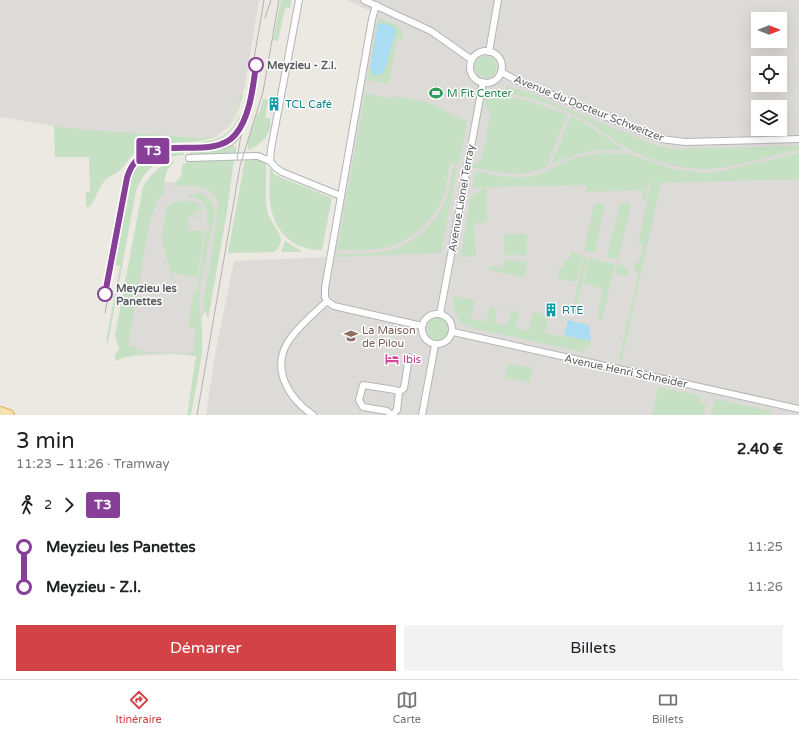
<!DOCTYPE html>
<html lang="fr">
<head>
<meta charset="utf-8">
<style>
	:root { --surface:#fff; --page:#f2f2f2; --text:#202124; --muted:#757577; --line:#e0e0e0; --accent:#d34246 }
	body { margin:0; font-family:"Varela Round",sans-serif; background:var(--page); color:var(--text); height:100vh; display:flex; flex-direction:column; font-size:15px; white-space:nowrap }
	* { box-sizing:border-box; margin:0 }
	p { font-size:13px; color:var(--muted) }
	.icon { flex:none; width:22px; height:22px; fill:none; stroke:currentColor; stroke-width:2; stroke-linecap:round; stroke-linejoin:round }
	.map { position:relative; height:415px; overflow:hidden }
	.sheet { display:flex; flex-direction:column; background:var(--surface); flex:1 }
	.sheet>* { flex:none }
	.badge { padding:0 8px; border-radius:3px; font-size:14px; line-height:26px }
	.needle { width:26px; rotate:90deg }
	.fabs { position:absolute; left:751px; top:12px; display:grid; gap:8px }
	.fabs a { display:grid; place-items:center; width:36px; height:36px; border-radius:0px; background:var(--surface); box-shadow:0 4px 16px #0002; font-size:20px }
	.map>.badge { position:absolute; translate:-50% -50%; box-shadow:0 0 0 2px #fff }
	.legs { display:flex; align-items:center; gap:6px; height:44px; padding:0 16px; font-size:13px }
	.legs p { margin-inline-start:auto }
	.overview { display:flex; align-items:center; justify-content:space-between; height:68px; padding:0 16px }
	h1 { font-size:22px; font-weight:600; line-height:30px }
	.action { display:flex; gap:8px; margin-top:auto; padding:8px 16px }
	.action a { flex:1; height:46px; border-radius:0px; background:var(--accent); color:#fff; font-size:16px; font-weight:600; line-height:46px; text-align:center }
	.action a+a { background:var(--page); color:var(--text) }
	ul { padding:0 16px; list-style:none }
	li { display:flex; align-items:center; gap:14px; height:40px; font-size:15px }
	li i { display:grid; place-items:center; width:6px; height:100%; margin:0 5px; background:currentColor }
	li i::after { content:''; width:10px; height:10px; margin:-5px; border:3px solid; border-radius:50%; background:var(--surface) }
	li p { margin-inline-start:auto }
	li:first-child i { background:linear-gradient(#0000 50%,currentColor 0) }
	li:last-child i { background:linear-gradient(currentColor 50%,#0000 0) }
	.dock { display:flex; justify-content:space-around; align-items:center; height:56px; border-top:1px solid var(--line); background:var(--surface); font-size:11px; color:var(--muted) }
	.dock a { display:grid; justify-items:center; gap:2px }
	.dock .active { color:var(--accent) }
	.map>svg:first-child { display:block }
</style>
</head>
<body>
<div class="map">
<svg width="799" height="415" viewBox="0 0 799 415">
	<rect width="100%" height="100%" fill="#ece9e3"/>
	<g fill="#dddbd7" fill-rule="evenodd">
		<path d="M0,0H259L244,90L230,125L227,128L216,136L200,138L71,129L0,117Z"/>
		<path d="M347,0H799V415H206L215,355L234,261L331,257L374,13ZM758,19H780V41H758ZM758,63H780V85H758ZM758,107H780V129H758Z"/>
		<path d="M153,179L175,183L226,181L205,312L201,319L196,356L175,354L132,356L122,358Z"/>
	</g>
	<g fill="#c5e0c2">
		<path d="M281,0H291L290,8H286L284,12L278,41L273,40Z"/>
		<path d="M379,18L400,27L399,30L403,32L402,39L397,38L389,84L367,80L377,21Z"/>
		<circle cx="486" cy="67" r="11"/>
		<path d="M506,86L532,94L657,146L673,149L799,146V150C768,155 735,169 704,169C677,169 643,158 621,144C608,136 596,126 583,119C558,106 533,97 505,93Z"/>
		<path d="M365,93L393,99L394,96L430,103L457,117L462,118V120L467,121L459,165L450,163C448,176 446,190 441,202C430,224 407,243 383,248C368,251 352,250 337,250Z"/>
		<path d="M488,93L529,101L567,115L546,167C518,179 499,172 470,167L482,158L491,112L484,104Z"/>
		<path d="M241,94L243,95C230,141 215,140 171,143C162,144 153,143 144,147C131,152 127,164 118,172C114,175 108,177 105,180C99,188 95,199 90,207H86V192H90L89,157H55L54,126L77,129L200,138C205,137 211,137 216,136C233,130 237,110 241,94Z"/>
		<path d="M263,99L268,100L265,118H270C270,122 271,127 269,131C266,139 256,148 248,150V140L257,114L259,113Z"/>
		<path d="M239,116H240C230,140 213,143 190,146V144C214,140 228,140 239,116Z"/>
		<path d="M571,116L583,122L624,150C594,149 577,152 551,165Z"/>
		<path d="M186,144V147C160,148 136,146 126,175L109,264H108L123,177L130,161L138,153L150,147Z"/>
		<path d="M232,146L236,147V154L190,155V151L223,149Z"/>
		<path d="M184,152V155C160,156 144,169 136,191L108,342H106L120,266L115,265L132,177L135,169L140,163L153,155Z"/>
		<path d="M605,153L627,154L673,169L704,173L722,171L799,153V179L661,183L622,360L619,359L638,276L637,272L634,267L635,263L637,264L638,261H640L644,245L638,243L651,183H649L645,200L643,199V190L586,192L587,185L487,187V222L474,223L476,256L462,257V253H461L471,196C475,194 481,192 484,188H473L476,171C494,175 513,180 532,176C546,173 558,164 572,159C583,155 594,154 605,153Z"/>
		<path d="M234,159L227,211L208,320L203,303L217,221L216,220L217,207L219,206C213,183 193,185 174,186V188L173,189V185L177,184V183H174L179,179L180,176H181L182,167L183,164L191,161Z"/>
		<path d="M245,159L262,161L266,165C267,181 264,199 268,214C271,222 280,233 281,239C281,245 278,249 274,252L228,253Z"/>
		<path d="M175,161L167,170L164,181H165L163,194L158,200L150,220L128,346L136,347V350L153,353L157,352L190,354L191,351H193L196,329L188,327L194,292L197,291L206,231L209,232V225L207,224C209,209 207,197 188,197V194H197V192C205,194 211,199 213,207H215V212L200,288L199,303L202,326V354L191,415H187L196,356C171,353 139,350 115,361V355L119,349L115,335L143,187C151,173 160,165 175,161Z"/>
		<path d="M453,167L457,168L441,253L335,257L336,254C353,254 371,254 388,251C411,246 435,225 445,203C449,192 451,179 453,167Z"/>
		<path d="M270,168L274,174L280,177L332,198L322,250C298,251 278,236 272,212C268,198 270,182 270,168Z"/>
		<path d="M191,201C197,202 202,205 203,211L198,210L197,212L191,213V214L202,216L201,217H188V230L204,231L198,272L196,277L172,273L174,285L162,240L166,209L168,205H170L173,202Z"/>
		<path d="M620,203H631L618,259L607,257Z"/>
		<path d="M594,204H605V205L595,252L592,253L584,250Z"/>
		<path d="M504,234H527V255H505Z"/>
		<path d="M285,241L303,252H281Z"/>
		<path d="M571,251L583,256L576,282L557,278L559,271L564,265V260H568L571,255Z"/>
		<path d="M584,256L588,258L575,314L572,313Z"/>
		<path d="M589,258L615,264L602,320L597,318L603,288L584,284Z"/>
		<path d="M504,261H527L525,276L523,277L489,270L490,267H503Z"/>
		<path d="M617,264L624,266L629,270L628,276L615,274Z"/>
		<path d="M454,296L475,300L471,319L486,322L490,306L497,308L495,323L507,326L511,310L519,312L516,328L529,331L533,312L549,315L545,333L564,337V335L591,341V346L585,347L584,352L476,329L461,323L453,308Z"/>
		<circle cx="438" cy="329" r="11"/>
		<path d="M508,364L533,368L530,382L505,378Z"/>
		<path d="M658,387L701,396L700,402L706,404L704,415H652Z"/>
		<path d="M715,399L771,411L770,415H711Z"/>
	</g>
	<g fill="#aadcf4">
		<path d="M383,23L394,27L396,31L384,71C381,75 378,76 373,75L370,67L378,24Z"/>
		<path d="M568,320L589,325L591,341L564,335Z"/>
	</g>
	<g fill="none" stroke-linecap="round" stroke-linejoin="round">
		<g stroke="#b3b5b8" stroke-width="8">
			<g id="street">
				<path d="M299,0L271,149L270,161L276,168L282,172L341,196"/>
				<path d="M364,0L431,31L472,60"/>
				<path d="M376,5L372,19L325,288V297L327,301L334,306L422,326"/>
				<circle cx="486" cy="67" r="16"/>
				<path d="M489,52L498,0"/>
				<path d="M501,72L516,80L661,139L685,142L799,139"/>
				<path d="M189,158L258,156L270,161"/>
				<circle cx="437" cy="329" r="15"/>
				<path d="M440,314L483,82"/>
				<path d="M453,332L799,409"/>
				<path d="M313,415C289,399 271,369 288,342C298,326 314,314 327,301"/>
				<path d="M392,415L387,411L363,407L359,400L363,385L395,390L399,392"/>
				<path d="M392,415L397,410L399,392L404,388L409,357"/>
				<path d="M422,415L435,345"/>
			</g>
		</g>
		<g stroke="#dfb168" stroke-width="12">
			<path id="primary" d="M0,412L9,415"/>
		</g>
		<use href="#street" stroke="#fff" stroke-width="6"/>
		<use href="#primary" stroke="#f4e1af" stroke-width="10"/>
		<g stroke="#b1b2b2" stroke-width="1">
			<path d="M265,18L271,0"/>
			<path d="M202,146C221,141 233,139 240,119"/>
			<path d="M237,159L264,0"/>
			<path d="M105,313L129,181C131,171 135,163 143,158C160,147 205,152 226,148L233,145L240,137"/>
			<path d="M197,415L240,166L263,92L279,0"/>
		</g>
	</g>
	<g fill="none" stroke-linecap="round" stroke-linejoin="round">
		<g stroke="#fff" stroke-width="9">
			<path id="line-1" d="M105,294L127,178C142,125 209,165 235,135C250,118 253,87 256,65"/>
		</g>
		<use href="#line-1" stroke="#873f98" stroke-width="6"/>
	</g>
	<defs>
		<g id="stadium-bare" transform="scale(1.08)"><path d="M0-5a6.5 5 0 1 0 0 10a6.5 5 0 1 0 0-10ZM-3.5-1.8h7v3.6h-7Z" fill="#2e9e5b" stroke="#fff" stroke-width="2.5" paint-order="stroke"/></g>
		<g id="building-bare" transform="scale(1.08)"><path d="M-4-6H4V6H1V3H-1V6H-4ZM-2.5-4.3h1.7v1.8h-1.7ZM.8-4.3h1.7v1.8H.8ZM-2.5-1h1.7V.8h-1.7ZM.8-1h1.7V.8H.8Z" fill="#0f9aa8" stroke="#fff" stroke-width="2.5" paint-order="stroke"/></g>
		<g id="school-bare" transform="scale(1.08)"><path d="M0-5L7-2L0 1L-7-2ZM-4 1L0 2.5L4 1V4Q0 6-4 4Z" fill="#8d6e63" stroke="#fff" stroke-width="2.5" paint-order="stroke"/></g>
		<g id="hotel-bare" transform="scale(1.08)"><path d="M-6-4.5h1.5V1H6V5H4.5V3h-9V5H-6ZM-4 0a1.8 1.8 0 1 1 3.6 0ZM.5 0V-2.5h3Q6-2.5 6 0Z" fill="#d1479c" stroke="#fff" stroke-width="2.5" paint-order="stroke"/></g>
	</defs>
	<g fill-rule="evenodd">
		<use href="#stadium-bare" x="436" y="93"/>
		<use href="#building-bare" x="274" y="104"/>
		<use href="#building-bare" x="551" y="310"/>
		<use href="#school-bare" x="351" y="336"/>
		<use href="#hotel-bare" x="392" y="359"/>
	</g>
	<g fill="#fff" stroke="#873f98" stroke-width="2">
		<circle cx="256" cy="65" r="7"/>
		<circle cx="105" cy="294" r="7"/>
	</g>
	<g text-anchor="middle" stroke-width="3" stroke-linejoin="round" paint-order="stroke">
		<g font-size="11" font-weight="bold" fill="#5b5e61" stroke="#fff" text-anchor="start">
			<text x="267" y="69">Meyzieu - Z.I.</text>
			<text x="116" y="292">Meyzieu les<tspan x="116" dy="13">Panettes</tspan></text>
		</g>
		<g font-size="11" fill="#27864d" stroke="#fff" text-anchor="start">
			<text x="447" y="97">M Fit Center</text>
		</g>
		<g font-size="11" fill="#0d838f" stroke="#fff" text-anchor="start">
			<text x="285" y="108">TCL Café</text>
			<text x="562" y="314">RTE</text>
		</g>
		<g font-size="11" fill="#5b5e61" stroke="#fff">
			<text transform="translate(589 108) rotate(22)" y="4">Avenue du Docteur Schweitzer</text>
			<text transform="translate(461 198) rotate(-80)" y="4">Avenue Lionel Terray</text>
			<text transform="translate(626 371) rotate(12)" y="4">Avenue Henri Schneider</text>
		</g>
		<g font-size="11" fill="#785e54" stroke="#fff" text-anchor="start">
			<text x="362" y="334">La Maison<tspan x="362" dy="13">de Pilou</tspan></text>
		</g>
		<g font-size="11" fill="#b23c85" stroke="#fff" text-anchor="start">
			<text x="403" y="363">Ibis</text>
		</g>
	</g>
</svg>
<div class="fabs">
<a><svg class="needle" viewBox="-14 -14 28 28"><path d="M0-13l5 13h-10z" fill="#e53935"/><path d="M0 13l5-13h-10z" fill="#757577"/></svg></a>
<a><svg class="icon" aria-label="locate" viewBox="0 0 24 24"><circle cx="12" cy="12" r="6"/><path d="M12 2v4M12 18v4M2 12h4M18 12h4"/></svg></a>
<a><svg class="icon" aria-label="layers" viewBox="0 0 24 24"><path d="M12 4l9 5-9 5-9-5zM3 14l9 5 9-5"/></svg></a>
</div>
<b class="badge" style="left:153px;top:151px;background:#873f98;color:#fff">T3</b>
</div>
<section class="sheet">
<div class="overview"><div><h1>3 min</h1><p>11:23 – 11:26 · Tramway</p></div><b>2.40 €</b></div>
<div class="legs"><svg class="icon" aria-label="walk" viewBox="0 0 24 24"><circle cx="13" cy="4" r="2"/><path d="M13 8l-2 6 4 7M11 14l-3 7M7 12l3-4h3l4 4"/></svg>2<svg class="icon" aria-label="forward" viewBox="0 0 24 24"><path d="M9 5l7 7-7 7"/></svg><b class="badge" style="background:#873f98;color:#fff">T3</b></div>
<ul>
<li><i style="color:#873f98"></i><b>Meyzieu les Panettes</b><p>11:25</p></li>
<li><i style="color:#873f98"></i><b>Meyzieu - Z.I.</b><p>11:26</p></li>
</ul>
<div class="action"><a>Démarrer</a><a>Billets</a></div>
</section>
<nav class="dock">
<a class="active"><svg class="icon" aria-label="directions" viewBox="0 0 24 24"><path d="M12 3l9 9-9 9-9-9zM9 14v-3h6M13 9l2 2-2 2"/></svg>Itinéraire</a>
<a><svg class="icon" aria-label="map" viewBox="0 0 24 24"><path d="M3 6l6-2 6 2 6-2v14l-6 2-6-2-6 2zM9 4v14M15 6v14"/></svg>Carte</a>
<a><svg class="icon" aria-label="tickets" viewBox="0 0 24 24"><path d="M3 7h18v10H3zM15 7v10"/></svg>Billets</a>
</nav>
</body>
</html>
